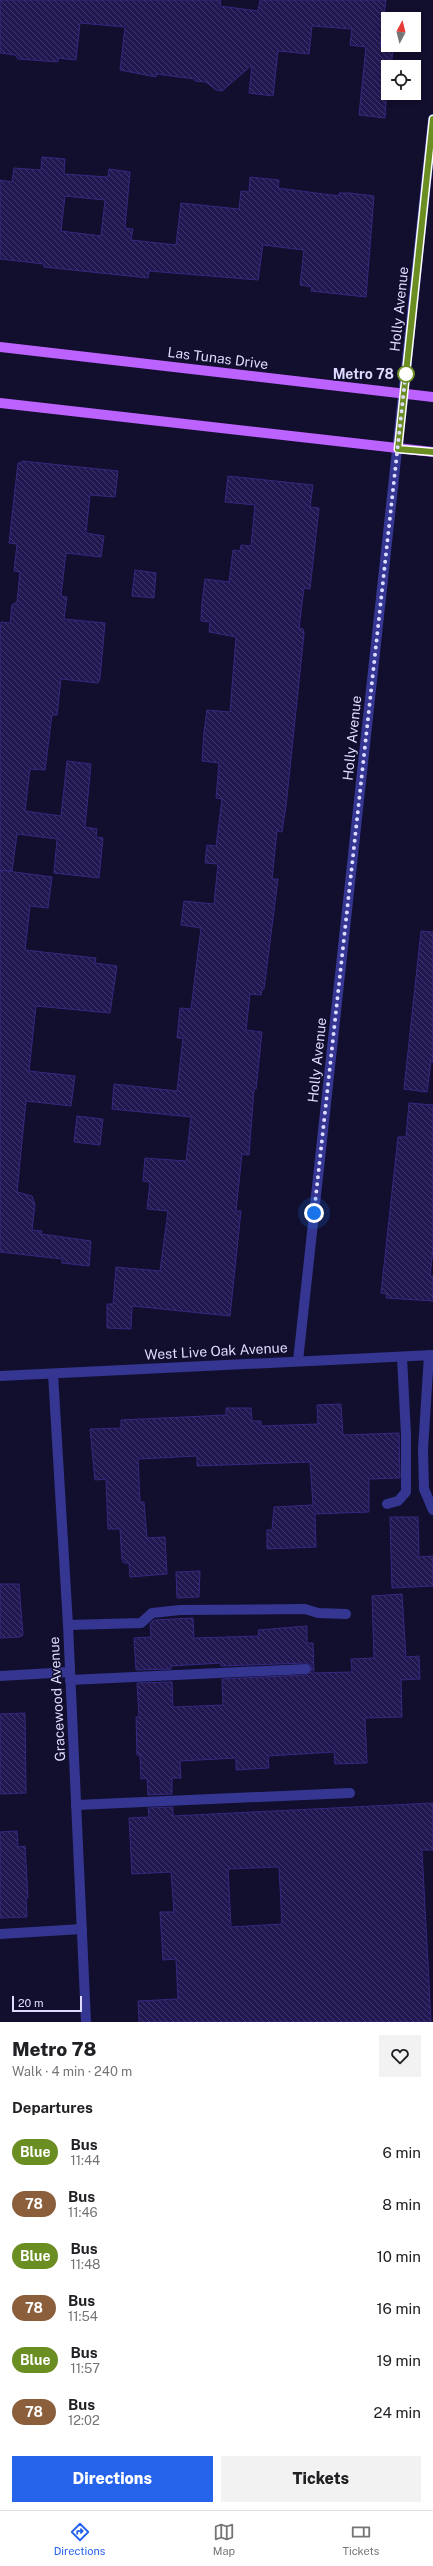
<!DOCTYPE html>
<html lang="en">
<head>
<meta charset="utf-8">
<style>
	:root { --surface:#fff; --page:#f2f2f2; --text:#202124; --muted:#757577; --line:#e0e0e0; --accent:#2563eb }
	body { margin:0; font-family:"Public Sans",sans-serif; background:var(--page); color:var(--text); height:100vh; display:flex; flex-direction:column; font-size:15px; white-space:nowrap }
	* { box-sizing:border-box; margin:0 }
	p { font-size:13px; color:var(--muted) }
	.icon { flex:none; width:22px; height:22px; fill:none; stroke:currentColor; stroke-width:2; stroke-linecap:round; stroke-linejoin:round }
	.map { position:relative; height:2022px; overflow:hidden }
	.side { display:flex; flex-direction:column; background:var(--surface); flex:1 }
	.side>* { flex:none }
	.badge { padding:0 8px; border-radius:13px; font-size:14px; line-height:26px }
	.needle { width:26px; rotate:7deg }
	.buttons { position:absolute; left:381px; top:12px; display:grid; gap:8px }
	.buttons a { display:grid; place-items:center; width:40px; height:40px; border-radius:0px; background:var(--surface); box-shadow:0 2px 6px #0003; font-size:20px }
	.scale { position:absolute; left:12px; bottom:10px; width:70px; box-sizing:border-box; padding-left:4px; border:2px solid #dddbff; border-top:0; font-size:11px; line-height:14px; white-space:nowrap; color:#dddbff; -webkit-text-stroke:3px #120e2e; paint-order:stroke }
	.you { position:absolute; width:20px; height:20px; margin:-10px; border:3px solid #fff; border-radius:50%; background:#1a73e8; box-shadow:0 0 0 6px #1a73e833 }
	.map>.badge { position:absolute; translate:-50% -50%; box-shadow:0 0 0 2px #fff }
	h2 { padding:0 12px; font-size:15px; line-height:36px }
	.round { display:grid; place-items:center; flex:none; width:42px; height:42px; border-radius:0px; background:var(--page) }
	.summary { display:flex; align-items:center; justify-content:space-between; height:68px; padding:0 12px }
	h1 { font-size:19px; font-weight:800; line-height:30px }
	.action { display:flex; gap:8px; margin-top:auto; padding:8px 12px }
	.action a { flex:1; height:46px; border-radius:0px; background:var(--accent); color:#fff; font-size:16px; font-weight:800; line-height:46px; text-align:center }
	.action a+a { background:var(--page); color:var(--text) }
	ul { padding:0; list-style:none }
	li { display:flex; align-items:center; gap:12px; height:52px; padding:0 12px }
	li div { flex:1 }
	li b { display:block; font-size:15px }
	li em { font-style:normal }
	li .badge { min-width:44px; font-weight:700; text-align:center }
	.tabs { display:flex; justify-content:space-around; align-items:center; height:56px; border-top:1px solid var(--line); background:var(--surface); font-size:11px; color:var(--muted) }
	.tabs a { display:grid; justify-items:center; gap:2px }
	.tabs .current { color:var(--accent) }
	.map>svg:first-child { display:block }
</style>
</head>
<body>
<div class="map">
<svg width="433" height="2022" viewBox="0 0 433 2022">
	<defs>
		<pattern id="building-back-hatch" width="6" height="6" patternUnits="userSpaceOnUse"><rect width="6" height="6" fill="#211851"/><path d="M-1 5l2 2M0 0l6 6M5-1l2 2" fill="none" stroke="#41396b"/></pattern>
	</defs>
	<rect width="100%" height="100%" fill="#120e2e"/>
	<g fill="url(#building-back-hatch)" stroke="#34287f" fill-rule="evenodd">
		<path d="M0,0H221L220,6L258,11L260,0H386L380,47L393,49L391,67H388L385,118L359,115L366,47L350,45L352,29L312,26L309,54L278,51L273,96L249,93L252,65L222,91L216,90L206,82L195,81V79L156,74V77L120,70L125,27L80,23L76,60L58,58V62L18,59L15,55L0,53Z"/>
		<path d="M42,157L65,159L64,174L108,177L109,169L130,172L125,228L133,229L131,240L176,245L181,203L239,209L241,191L249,192L250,177L279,180L278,188L339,196V193H350L374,196L366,297L311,291L312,287L300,285L304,250L263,245L258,280L149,271L148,278L44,267V264L0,259V180L12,182L14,168L41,170ZM65,196L105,200L101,236L61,231Z"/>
		<path d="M22,461L118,471L115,497L90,495L86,533L104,536L101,557L66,553L61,596L67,597L64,619L105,623L100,678L98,683L61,679L57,715H52L45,770L30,769L25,811L61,816L67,761L91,764L85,827L97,829L96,837L103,838L99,878L54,873L57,839L17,834L12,871L0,870L52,877L48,908L30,906L25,950L96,958L95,963L117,966L110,1013L36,1006L29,1071L75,1076L71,1106L26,1101L17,1192L32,1196L35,1205L32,1230L42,1231L41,1234L91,1241L89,1266L62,1263V1259L0,1252V632L1,622L10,623L12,605L17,602L20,572L14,571L17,544L9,543L18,463H22Z"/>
		<path d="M228,476L313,485L310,507L319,508L310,589L304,588L299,628L303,629L304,634L286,806L282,832L277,831L272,879H278L264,989H262L261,995L250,994L246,1030L262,1032L256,1089H254L249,1155L242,1154L236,1211H241L230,1316L132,1306L131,1329L107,1328V1304H113L116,1267L160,1271L168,1211L147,1209L150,1182L143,1181L145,1158L186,1161L191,1117L112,1109L114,1084L177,1091L183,1038H177L180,1008L191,1009L201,928L181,925L184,901L214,904L218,864L205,863L207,845L216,846L222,799L216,798L219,763L202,761L204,732L207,710L230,712L236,637L209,632L210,622L201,621L202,603L205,579L229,582L233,550L240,551L241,545L251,546L255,505L225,502Z"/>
		<path d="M135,570L156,573L154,598L132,596Z"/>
		<path d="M421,931L433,932V1062L431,1061L427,1092L404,1089Z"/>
		<path d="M409,1103L433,1105V1249L430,1276H433V1301L386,1298L387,1294L381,1293L398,1137H406Z"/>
		<path d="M77,1116L103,1119L100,1145L74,1142Z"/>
		<path d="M341,1404L343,1435L399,1433L400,1478L369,1479V1512L315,1514L316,1547L267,1549V1530H272L274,1507L313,1505L310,1462L197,1466V1456L138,1459L140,1502H144L147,1538L165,1537L167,1574L130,1577L129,1563H124L122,1560L120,1529H108L106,1479L95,1480L90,1429L121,1428V1420L226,1415V1408H251L252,1421H261V1426L318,1424L317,1405Z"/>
		<path d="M390,1517H418L419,1557L433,1556V1586L392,1588Z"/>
		<path d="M200,1571L199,1597L177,1598L176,1572Z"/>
		<path d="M0,1584H19L23,1635L20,1637L0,1638Z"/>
		<path d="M402,1594L406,1657L419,1656L420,1679L401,1680L402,1717L365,1718L367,1763L335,1764L334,1752L268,1756L269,1768L236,1770V1758L180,1761L181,1778H172V1794L148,1795L147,1778L141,1779L140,1755H137L136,1717H139L137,1683L172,1682L173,1707L223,1705L222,1679L306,1675L312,1669L311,1665L306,1663L221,1666V1663L171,1666V1669L136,1670L134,1638L151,1637L150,1624L154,1620L193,1618L194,1638L259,1636L258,1630L307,1626V1643H313L314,1673L352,1672L351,1659L374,1658L372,1596Z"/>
		<path d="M25,1713L26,1793L0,1794V1714Z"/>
		<path d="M433,1803V1850H422L431,2022H139L138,2001L178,1999L176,1959L163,1960L162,1943L160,1912H174L171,1872L132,1874L129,1818L149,1817L148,1808L173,1807V1816ZM279,1867L282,1924L231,1927L228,1869Z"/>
		<path d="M17,1831L18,1847L25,1846L28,1898H26L27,1917L0,1918V1832Z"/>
	</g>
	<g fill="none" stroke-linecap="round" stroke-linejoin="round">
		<g stroke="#343691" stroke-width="10">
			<path d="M429,1355L423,1449L424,1489L433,1510"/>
			<path d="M387,1504L398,1501L406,1492V1435L402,1357"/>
			<path d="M68,1625L141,1623L152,1613L180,1610L305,1609L318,1613L346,1614"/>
			<path d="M70,1680L306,1669"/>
			<path d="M76,1805L350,1793"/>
			<path d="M0,1934L82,1929"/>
		</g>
		<g stroke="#343691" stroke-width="10">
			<path d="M53,1374L68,1625L86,2022"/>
			<path d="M0,1676L70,1672"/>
		</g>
		<g stroke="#343691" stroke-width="10">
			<path d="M298,1361L433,119"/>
			<path d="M0,1376L433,1355"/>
		</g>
		<g stroke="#bc62ff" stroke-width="10">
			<path d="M0,347L433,397"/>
			<path d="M0,403L433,452"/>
		</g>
	</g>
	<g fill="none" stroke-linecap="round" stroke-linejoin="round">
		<g stroke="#fff" stroke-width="9">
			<path id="line" d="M433,119L398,449L433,452"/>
		</g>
		<use href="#line" stroke="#6b8e23" stroke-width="6"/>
		<path stroke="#dddbff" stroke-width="4" stroke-dasharray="0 7.2" d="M314,1213L406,371V374"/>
	</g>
	<circle fill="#fff" stroke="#6b8e23" stroke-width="2" cx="406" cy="374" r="8"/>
	<g text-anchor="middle" stroke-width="3" stroke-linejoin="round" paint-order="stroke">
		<g font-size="14" fill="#dddbff" stroke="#120e2e">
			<text transform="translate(399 309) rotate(-84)" y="5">Holly Avenue</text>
			<text transform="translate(218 358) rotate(7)" y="5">Las Tunas Drive</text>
			<text transform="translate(352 738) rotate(-84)" y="5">Holly Avenue</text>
			<text transform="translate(317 1060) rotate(-84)" y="5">Holly Avenue</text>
			<text transform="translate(216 1351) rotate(-3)" y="5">West Live Oak Avenue</text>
			<text transform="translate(57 1699) rotate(-93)" y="5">Gracewood Avenue</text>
		</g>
		<g font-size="14" font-weight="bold" fill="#dddbff" stroke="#120e2e" text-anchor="end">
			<text x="394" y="379">Metro 78</text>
		</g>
	</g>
</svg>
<div class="buttons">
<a><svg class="needle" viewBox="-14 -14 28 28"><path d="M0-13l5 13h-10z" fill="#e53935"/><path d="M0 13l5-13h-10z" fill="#757577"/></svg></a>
<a><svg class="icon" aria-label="locate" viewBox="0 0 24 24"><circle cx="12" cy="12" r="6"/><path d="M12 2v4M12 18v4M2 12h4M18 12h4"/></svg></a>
</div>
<div class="scale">20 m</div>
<div class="you" style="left:314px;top:1213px"></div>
</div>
<section class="side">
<div class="summary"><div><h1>Metro 78</h1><p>Walk · 4 min · 240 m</p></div><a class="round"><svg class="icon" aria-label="heart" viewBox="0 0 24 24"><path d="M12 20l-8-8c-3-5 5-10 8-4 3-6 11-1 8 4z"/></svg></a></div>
<h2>Departures</h2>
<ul>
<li><span class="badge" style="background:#6b8e23;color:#fff">Blue</span><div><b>Bus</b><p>11:44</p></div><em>6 min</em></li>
<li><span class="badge" style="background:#8b5e3c;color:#fff">78</span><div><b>Bus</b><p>11:46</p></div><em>8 min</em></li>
<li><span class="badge" style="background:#6b8e23;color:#fff">Blue</span><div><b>Bus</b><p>11:48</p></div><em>10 min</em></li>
<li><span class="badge" style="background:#8b5e3c;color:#fff">78</span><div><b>Bus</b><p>11:54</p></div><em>16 min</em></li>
<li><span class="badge" style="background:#6b8e23;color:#fff">Blue</span><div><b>Bus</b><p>11:57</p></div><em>19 min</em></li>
<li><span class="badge" style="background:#8b5e3c;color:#fff">78</span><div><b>Bus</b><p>12:02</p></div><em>24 min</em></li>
</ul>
<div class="action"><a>Directions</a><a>Tickets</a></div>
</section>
<nav class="tabs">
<a class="current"><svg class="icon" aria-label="directions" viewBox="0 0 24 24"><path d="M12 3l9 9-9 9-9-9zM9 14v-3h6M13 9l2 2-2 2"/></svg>Directions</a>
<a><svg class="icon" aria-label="map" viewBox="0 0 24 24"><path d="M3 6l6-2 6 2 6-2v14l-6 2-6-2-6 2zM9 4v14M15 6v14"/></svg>Map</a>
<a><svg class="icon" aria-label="tickets" viewBox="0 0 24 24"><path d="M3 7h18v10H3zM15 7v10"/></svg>Tickets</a>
</nav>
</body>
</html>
